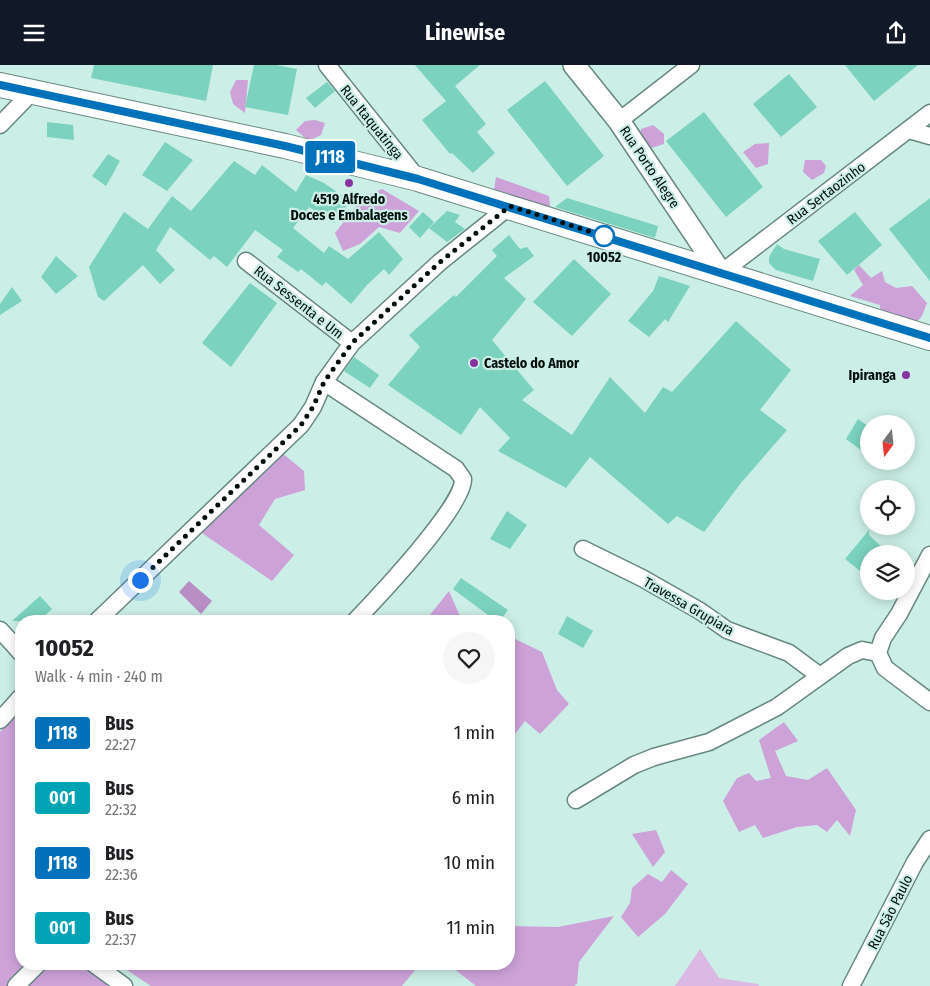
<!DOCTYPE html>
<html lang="en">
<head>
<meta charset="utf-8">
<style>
	:root { --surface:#fff; --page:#f6f6f6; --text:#202124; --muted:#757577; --accent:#111827 }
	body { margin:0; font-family:"Fira Sans Condensed",sans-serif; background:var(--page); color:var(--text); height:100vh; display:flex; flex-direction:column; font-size:19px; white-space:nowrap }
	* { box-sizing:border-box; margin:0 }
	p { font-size:16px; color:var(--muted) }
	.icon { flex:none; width:28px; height:28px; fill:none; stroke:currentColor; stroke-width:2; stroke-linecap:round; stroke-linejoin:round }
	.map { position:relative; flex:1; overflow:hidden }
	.panel { position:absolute; left:15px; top:550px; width:500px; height:355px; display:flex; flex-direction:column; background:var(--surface); border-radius:20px; box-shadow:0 2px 12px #0003 }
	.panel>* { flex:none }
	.badge { padding:0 10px; border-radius:4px; font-size:18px; line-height:32px }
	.needle { width:32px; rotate:195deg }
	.tools { position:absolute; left:860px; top:350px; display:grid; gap:10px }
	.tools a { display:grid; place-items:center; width:55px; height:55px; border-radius:50%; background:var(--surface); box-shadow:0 2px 12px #0003; font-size:25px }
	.you { position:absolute; width:25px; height:25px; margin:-12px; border:4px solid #fff; border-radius:50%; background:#1a73e8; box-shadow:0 0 0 8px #1a73e833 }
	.map>.badge { position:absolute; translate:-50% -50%; box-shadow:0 0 0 2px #fff }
	.round { display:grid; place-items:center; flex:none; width:52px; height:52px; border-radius:26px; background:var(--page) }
	.headline { display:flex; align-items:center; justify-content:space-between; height:85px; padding:0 20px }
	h1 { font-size:24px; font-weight:700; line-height:38px }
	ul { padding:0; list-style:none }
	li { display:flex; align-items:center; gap:15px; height:65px; padding:0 20px }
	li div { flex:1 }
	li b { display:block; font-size:19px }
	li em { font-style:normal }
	li .badge { min-width:55px; font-weight:700; text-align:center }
	header { display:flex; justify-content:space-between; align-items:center; height:65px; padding:0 20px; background:var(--accent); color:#fff; font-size:22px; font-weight:700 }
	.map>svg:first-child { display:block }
</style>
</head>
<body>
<header><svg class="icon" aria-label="menu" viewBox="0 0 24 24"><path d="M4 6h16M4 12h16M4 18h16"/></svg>Linewise<svg class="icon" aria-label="share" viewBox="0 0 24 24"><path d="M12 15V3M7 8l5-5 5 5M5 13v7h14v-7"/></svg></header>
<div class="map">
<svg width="930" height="921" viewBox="0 0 930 921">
	<rect width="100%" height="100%" fill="#cbefe6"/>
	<path fill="#dbb9e4" d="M700,884L719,913L758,919L759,921H675Z"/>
	<g fill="#cda2d9">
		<path d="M236,15H248L245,48L233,39L230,27Z"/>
		<path d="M315,55L325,58L321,70L309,76L296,65L305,56Z"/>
		<path d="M653,60L664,69V79L651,83L640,75L641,64Z"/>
		<path d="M769,78L768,99L756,103L743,87L755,79Z"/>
		<path d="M805,95H821L826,101L824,108L812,115L803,107Z"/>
		<path d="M496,112L549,131L552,160L491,143Z"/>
		<path d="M382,124L419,146L400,168L379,162L360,179L343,186L335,168L363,132Z"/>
		<path d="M859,200L871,213L882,206L885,217L896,223L912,221L927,238L922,251L913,262L881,254L880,240L850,231L863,220L854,205Z"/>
		<path d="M282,388L304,406L305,425L275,434L259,460L294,490L272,516L199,466Z"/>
		<path d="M449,526L459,549L473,556H433L429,551Z"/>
		<path d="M509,571L542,587L557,625L569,639L540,669L525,656L515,669L509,666Z"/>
		<path d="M21,643V899H31L7,921H0V667Z"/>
		<path d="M784,657L798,676L775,686L786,711L808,715L827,703L856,745L850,771L837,755L827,767L817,760L797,762L763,773L755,760L739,767L723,736L737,713L749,708L756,716L771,713L759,675Z"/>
		<path d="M656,765L665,787L653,802L632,769Z"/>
		<path d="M671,805L688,819L665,849L638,872L621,852L630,838L632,823L648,809L662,817Z"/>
		<path d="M614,851L579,897L577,919L574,921H476L448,899H509V861L558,862Z"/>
		<path d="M47,899H86L118,921H24Z"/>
		<path d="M118,899H420L402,921H151Z"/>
	</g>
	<path fill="#b88ec4" d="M189,516L212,536L201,549L179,527Z"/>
	<g fill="#7bd2be">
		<path d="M94,0H213L206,36L91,13Z"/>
		<path d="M254,0H276L297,4L288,50L245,42Z"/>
		<path d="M415,0H480L455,21L486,59L477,67L495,88L473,108L452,88L450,89L422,55L446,36Z"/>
		<path d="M845,0H918L874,36Z"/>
		<path d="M789,9L817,42L781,72L753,39Z"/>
		<path d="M545,16L604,91L567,121L507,45Z"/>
		<path d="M327,17L335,26L315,43L306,33Z"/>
		<path d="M704,47L763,122L726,152L666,76Z"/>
		<path d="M47,57L73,60L74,75L47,72Z"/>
		<path d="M165,77L193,95L167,126L142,110Z"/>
		<path d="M108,89L120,96L106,121L92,111Z"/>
		<path d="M234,96L255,110L262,100L296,127L306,110L324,118L350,136L334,158L309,142L293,163L324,188L329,181L348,194L379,167L403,194L389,210L384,204L367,220L351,239L326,217L322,221L301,204L298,207L277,192L283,185L255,165L227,202L214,191L210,195L170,162L156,185L175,205L160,219L143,200L104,236L98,232L89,202L124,147L148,164L172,131L191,146Z"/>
		<path d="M567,133L658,161L655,173L555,142Z"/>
		<path d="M930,133V216L889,164Z"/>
		<path d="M447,146L460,150L455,157L465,164L447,177L429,163Z"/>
		<path d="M423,147L434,157L420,173L409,162Z"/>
		<path d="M855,147L882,180L847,210L818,176Z"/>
		<path d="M509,170L520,184L527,182L534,191L504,213L526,234L492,275L534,325L522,335L572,370L610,312L645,348L663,322L672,327L736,256L791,305L760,345L787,365L741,418L704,467L677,451L668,459L590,392L566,423L498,386L510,373L480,342L461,370L388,320L420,282L409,270L454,230L456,232L497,191L492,185Z"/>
		<path d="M777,179L784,184L820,194L813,216L776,205L769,198V192Z"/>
		<path d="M56,191L78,211L56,229L41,212Z"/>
		<path d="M574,194L611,229L572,271L533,237Z"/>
		<path d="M659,211L690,221L668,257L665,254L649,272L628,256L653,226Z"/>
		<path d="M250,218L277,238L231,302L202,278Z"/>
		<path d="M12,222L22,236L0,250V239Z"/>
		<path d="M354,292L379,310L370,323L344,306Z"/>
		<path d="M858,354L869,362V391L846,374Z"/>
		<path d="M507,446L527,460L510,484L490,474Z"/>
		<path d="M869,465V470L889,489H869V513L845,494Z"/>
		<path d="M461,513L508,545L500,556H496L453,524Z"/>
		<path d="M40,531L52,544L39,556H12Z"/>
		<path d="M567,551L593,566L583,583L558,569Z"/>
	</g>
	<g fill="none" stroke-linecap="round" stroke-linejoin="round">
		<g stroke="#678880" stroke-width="19">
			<g id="minor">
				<path d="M327,0L418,114"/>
				<path d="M619,56L691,0"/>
				<path d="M0,60L33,26"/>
				<path d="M909,65L930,71"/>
				<path d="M246,196L352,278"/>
				<path d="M721,208L930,48"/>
				<path d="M324,317L456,404L463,414C464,441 377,533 355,556"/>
				<path d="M583,484L642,513L700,546L727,565L789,588L820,611"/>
				<path d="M930,490L899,549L883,573L878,588L885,603L930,637"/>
				<path d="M97,556L301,360L313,342L324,317L352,278L440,197L510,141"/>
				<path d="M0,565L21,588"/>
				<path d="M0,655L21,632"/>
				<path d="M576,735L634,700L654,692L709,677L777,642L848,591L862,585L878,588"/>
				<path d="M94,899L124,921"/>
				<path d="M16,921L38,899"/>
				<path d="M851,921L915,797L930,774"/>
			</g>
		</g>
		<g stroke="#678880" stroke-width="24">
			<path id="tertiary" d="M574,0L619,56L721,208"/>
		</g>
		<g stroke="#678880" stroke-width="26">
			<path id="secondary" d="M0,20L285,81L418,114L930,273"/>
		</g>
		<use href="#minor" stroke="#fff" stroke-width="16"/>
		<use href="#tertiary" stroke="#fff" stroke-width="21"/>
		<use href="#secondary" stroke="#fff" stroke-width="24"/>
	</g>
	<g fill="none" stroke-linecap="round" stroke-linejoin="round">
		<g stroke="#fff" stroke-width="11">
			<path id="line" d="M0,20L285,81L418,114L930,273"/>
		</g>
		<use href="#line" stroke="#0072bc" stroke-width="8"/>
		<path stroke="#030e0b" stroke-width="5" stroke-dasharray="0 9" d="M140,515L301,360L313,342L324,317L352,278L440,197L510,141L604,171"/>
	</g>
	<g fill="#8933a0" stroke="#cbefe6" stroke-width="2">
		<circle cx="349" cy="118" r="5"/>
		<circle cx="474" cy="298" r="5"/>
		<circle cx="906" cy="310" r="5"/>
	</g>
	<circle fill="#fff" stroke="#0072bc" stroke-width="2.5" cx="604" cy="171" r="10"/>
	<g text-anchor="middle" stroke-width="4.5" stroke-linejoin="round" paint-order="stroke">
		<g font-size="14" fill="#030e0b" stroke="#cbefe6">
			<text transform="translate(372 57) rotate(51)" y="5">Rua Itaquatinga</text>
			<text transform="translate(650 102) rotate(56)" y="5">Rua Porto Alegre</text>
			<text transform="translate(826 128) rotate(-37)" y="5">Rua Sertaozinho</text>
			<text transform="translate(299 237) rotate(38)" y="5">Rua Sessenta e Um</text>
			<text transform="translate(689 541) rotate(30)" y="5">Travessa Grupiara</text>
			<text transform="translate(890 847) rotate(-63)" y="5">Rua São Paulo</text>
		</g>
		<g font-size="14" font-weight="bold" fill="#030e0b" stroke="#cbefe6">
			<text x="349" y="139">4519 Alfredo<tspan x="349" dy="16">Doces e Embalagens</tspan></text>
			<text x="484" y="303" text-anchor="start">Castelo do Amor</text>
			<text x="896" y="315" text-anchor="end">Ipiranga</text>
		</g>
		<g font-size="14" font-weight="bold" fill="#030e0b" stroke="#cbefe6">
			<text x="604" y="197">10052</text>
		</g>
	</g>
</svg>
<div class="tools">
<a><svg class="needle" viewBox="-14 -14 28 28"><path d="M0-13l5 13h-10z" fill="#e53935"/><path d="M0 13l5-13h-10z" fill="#757577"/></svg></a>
<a><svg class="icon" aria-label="locate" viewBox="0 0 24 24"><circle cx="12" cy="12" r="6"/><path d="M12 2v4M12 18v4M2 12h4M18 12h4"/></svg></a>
<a><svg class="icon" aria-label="layers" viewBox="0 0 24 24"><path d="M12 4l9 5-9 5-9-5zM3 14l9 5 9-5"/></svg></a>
</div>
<div class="you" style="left:140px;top:515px"></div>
<b class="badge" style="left:330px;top:92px;background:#0072bc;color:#fff">J118</b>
<section class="panel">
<div class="headline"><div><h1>10052</h1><p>Walk · 4 min · 240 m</p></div><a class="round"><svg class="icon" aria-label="heart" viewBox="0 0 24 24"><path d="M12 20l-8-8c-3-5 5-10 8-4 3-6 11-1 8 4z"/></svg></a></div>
<ul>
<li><span class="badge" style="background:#0072bc;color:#fff">J118</span><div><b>Bus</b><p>22:27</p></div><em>1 min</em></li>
<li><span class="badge" style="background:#00a3b4;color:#fff">001</span><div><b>Bus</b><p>22:32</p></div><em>6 min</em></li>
<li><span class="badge" style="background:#0072bc;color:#fff">J118</span><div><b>Bus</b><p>22:36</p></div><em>10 min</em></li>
<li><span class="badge" style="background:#00a3b4;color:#fff">001</span><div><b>Bus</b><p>22:37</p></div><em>11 min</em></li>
</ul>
</section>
</div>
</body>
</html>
